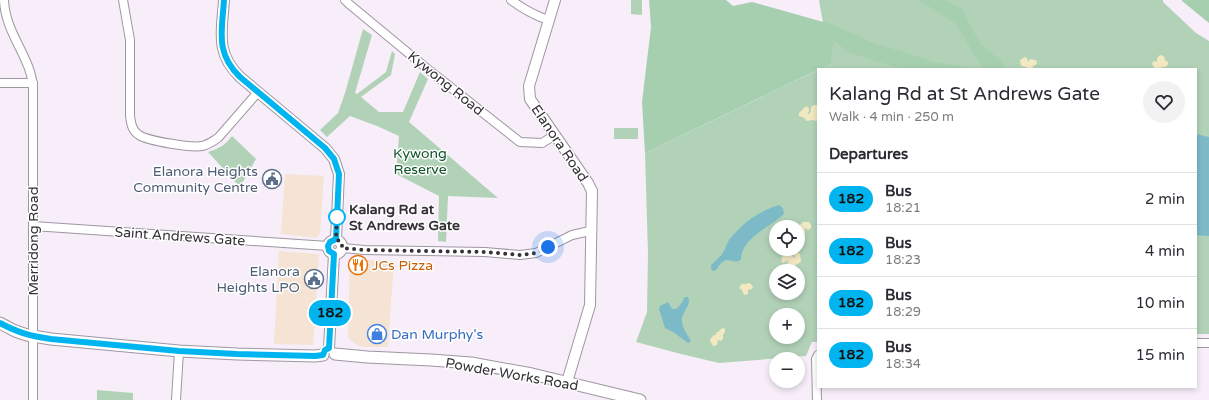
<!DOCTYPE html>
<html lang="en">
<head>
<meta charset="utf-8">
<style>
	:root { --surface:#fff; --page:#f2f2f3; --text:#2b2b33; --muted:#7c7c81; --line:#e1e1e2 }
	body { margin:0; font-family:"Varela Round",sans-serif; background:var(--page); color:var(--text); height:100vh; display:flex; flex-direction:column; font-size:15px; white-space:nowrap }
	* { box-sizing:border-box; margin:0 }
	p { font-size:13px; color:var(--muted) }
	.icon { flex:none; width:22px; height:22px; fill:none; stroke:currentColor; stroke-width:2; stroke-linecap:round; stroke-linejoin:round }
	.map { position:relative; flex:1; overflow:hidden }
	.panel { position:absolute; left:817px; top:68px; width:380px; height:320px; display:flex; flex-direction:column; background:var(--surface); border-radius:0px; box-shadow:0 2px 6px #0003 }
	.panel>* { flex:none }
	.badge { padding:0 8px; border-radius:13px; font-size:14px; line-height:26px }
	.buttons { position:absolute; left:769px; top:220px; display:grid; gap:8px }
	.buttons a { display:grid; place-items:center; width:36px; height:36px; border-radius:50%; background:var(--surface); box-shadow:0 2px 6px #0003; font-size:20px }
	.you { position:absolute; width:20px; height:20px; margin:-10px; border:3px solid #fff; border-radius:50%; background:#1a73e8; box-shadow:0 0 0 6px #1a73e833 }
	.map>.badge { position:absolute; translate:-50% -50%; box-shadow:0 0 0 2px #fff }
	h2 { padding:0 12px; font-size:15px; line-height:36px }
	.round { display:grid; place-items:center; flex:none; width:42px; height:42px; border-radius:21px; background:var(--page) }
	.head { display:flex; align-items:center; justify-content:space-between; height:68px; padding:0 12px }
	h1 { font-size:19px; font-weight:600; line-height:30px }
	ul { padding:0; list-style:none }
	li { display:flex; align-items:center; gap:12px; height:52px; padding:0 12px; border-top:1px solid var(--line) }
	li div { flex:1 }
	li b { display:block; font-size:15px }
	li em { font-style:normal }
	li .badge { min-width:44px; font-weight:700; text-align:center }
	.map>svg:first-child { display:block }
</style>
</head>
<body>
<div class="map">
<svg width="1209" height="400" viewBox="0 0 1209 400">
	<rect width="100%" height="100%" fill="#f7eefa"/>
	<g fill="#f5e4d3">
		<path d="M285,174L324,176L320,233L316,238L281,234Z"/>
		<path d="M279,251L319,254L313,345L274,344Z"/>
		<path d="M350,259L394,261L388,347H361L354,343L348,338Z"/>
	</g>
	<g fill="#b2d2b8" fill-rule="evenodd">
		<path d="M631,0H642V15L631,14Z"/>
		<path d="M819,0H1163V2L1196,33L1209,41V334H1196V69H819L830,64Z"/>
		<path d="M363,29L372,35L355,93L357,94L386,72L392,51L395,54L391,75L361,97L379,112H403L420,72L428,79L409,122L498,198L448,196L446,242L438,241L439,196L396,174L399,136L377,126L350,116L327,137L320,130L338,113L345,93Z"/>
		<path d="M818,70V342H812L806,356L719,363L681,354L636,342L647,312L648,254L645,153ZM776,227H798V249H776ZM776,271H798V293H776ZM776,315H798V337H776Z"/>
		<rect x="614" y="128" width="24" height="11"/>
		<path d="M232,136L256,159L240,187L208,152C220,148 224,146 232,136Z"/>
		<path d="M97,390L133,393V400H97Z"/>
	</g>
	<g fill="#a5cfae">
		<path d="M649,0H726L733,6L752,2L834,25L871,42L935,62L974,69H901L848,52L834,41L830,64L645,153L642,102L651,27Z"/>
		<path d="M919,0H945L961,8L981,45L1003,62L1005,69H983L956,24Z"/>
		<path d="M1182,0H1209V23L1182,1Z"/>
	</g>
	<g fill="#f2e8c2">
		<path d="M1160,55L1164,56L1165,60L1168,62V64L1166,67H1162L1161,69H1156L1153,66L1152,63L1154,61L1157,62V58Z"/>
		<path d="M1025,57L1027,58L1028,62L1030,59L1036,60L1037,64L1033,66L1032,69H1027L1026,67L1021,66L1020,60Z"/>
		<path d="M814,105H818V114L817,115L818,116V121L812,120L807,121L804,118L799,116V113L806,106L809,108V111L807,114H809L811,111V107Z"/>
		<path d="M803,222H809L811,225V228L808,230L805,228V233L804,235L798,236V227Z"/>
		<path d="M797,252L800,254L801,262L797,264L792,268H787L786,265L789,260L783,263L781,261L782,257L786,254H789L795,258V257L794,255Z"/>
		<path d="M749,283L752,285L753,287L752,289L748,290V294L744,295L742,290L739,288L740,286L742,284H746Z"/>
		<path d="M723,328L725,329V332L723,335V339L721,341L718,340L717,345L713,346L710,341L711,338L714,335H716V333L719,331L721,329Z"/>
	</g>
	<g fill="#7dbac8">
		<path d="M1196,134L1209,137V236L1196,235Z"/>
		<path d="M779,205L783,208L784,214C771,227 742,237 741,259C737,264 732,260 726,260L721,263L716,270L712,271L711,267V265C715,261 719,258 722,254C725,250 726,245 729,240C742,223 759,211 779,205Z"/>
		<path d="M685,297H688C692,306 681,312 682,321C682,328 688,335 691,341L688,343L673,332L665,328L659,309L660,306L668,302L672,309C680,310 681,302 685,297Z"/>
	</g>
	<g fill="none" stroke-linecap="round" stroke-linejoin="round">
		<g stroke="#9e96a1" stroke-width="10">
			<g id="minor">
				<path d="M4,0C5,33 31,57 33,87V400"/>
				<path d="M123,0L130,40V116C131,123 132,131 139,135C148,141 191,148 202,146C208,145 213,141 218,138L258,92"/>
				<path d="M345,0L349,4L430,71L520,142L542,143L555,135"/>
				<path d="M511,0C523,9 534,15 548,20"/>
				<path d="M0,83H33"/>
				<path d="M33,226L328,246"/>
				<path d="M343,248L364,250L485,252L520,255L536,253L572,235L590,231"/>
				<path d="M1196,343H1209"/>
				<path d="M176,400L179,351"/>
				<path d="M817,400L816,359L818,355"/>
			</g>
		</g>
		<g stroke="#9e96a1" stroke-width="12">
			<g id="tertiary">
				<path d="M224,0C222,31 215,53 240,77L325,148L334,159L339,174L336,239"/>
				<path d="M555,0L529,86L530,99L588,183L592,191L590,305L567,382"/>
				<circle cx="335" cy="247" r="7"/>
				<path d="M329,348L334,254"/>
			</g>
		</g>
		<g stroke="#9e96a1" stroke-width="13">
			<g id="secondary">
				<path d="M0,323L15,331L27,335L51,339L179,351L237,354L315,356L323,355"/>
				<path d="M335,354L367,357L431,360L471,363L532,374L640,400"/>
			</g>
		</g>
		<use href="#minor" stroke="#fff" stroke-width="8"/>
		<use href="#tertiary" stroke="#fff" stroke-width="10"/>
		<use href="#secondary" stroke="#fff" stroke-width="11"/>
	</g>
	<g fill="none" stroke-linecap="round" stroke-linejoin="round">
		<g stroke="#fff" stroke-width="9">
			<path id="line" d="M0,323C19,333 30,336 51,339L179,351L237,354L315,356L323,355L325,350L329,348L334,254L329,251L328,246L330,242L336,239L339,174L334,159L325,148L240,77C215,53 222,31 224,0"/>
		</g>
		<use href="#line" stroke="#00b5ef" stroke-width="6"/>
		<path stroke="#353136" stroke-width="4" stroke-dasharray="0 7.2" d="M337,217V215L336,239L342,243V248L364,250L485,252L520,255L536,253L548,247"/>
	</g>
	<defs>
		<g id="civic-ring" transform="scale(1)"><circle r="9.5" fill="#fff" stroke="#5c6f8a" stroke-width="1.5"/><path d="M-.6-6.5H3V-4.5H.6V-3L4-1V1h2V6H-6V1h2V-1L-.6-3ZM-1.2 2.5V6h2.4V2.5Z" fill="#5c6f8a"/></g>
		<g id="restaurant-ring" transform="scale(1)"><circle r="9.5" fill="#fff" stroke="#e8710a" stroke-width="1.5"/><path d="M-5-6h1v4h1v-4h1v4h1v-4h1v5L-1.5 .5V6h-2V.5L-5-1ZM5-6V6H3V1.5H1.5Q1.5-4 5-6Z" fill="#e8710a"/></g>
		<g id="shop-ring" transform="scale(1)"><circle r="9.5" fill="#fff" stroke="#3f7fe0" stroke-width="1.5"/><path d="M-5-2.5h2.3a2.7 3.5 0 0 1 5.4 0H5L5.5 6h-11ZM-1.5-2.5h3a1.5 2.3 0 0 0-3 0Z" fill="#3f7fe0"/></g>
	</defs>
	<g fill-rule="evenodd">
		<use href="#civic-ring" x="272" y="179"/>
		<use href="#restaurant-ring" x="358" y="265"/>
		<use href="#civic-ring" x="314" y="279"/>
		<use href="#shop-ring" x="377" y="334"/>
	</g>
	<circle fill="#fff" stroke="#00b5ef" stroke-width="2" cx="337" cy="217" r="8"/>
	<g text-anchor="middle" stroke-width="3" stroke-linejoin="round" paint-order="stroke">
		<g font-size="14" fill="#353136" stroke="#fff">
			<text transform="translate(446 83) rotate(39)" y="5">Kywong Road</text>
			<text transform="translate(560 143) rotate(56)" y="5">Elanora Road</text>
			<text transform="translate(180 236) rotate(4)" y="5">Saint Andrews Gate</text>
			<text transform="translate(33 241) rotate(-90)" y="5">Merridong Road</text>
			<text transform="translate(512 374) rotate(10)" y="5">Powder Works Road</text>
		</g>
		<g font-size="14" fill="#105329" stroke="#fff">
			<text x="420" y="158">Kywong<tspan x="420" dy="16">Reserve</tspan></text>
		</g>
		<g font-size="14" fill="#4e5e75" stroke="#fff" text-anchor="end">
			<text x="258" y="176">Elanora Heights<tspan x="258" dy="16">Community Centre</tspan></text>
			<text x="300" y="276">Elanora<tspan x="300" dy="16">Heights LPO</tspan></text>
		</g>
		<g font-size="14" font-weight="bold" fill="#353136" stroke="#fff" text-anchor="start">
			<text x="349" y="214">Kalang Rd at<tspan x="349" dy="16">St Andrews Gate</tspan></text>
		</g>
		<g font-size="14" fill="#c56008" stroke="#fff" text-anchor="start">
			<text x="372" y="270">JCs Pizza</text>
		</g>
		<g font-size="14" fill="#366cbe" stroke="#fff" text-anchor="start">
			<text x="391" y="339">Dan Murphy's</text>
		</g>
	</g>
</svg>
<div class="buttons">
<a><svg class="icon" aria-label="locate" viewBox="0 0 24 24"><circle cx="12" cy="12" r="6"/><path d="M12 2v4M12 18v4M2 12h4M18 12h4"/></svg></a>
<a><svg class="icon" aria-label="layers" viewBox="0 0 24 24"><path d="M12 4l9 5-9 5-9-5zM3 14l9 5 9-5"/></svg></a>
<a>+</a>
<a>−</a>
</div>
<div class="you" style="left:548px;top:247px"></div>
<b class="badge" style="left:330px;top:313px;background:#00b5ef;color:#111">182</b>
<section class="panel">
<div class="head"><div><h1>Kalang Rd at St Andrews Gate</h1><p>Walk · 4 min · 250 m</p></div><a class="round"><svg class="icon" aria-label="heart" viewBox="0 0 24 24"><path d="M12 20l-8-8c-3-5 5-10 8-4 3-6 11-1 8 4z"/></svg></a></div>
<h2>Departures</h2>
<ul>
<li><span class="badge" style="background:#00b5ef;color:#111">182</span><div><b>Bus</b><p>18:21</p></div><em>2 min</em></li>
<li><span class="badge" style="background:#00b5ef;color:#111">182</span><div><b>Bus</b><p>18:23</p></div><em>4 min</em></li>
<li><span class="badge" style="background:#00b5ef;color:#111">182</span><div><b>Bus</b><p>18:29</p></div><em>10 min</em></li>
<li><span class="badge" style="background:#00b5ef;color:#111">182</span><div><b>Bus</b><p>18:34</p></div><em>15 min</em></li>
</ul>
</section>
</div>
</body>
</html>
